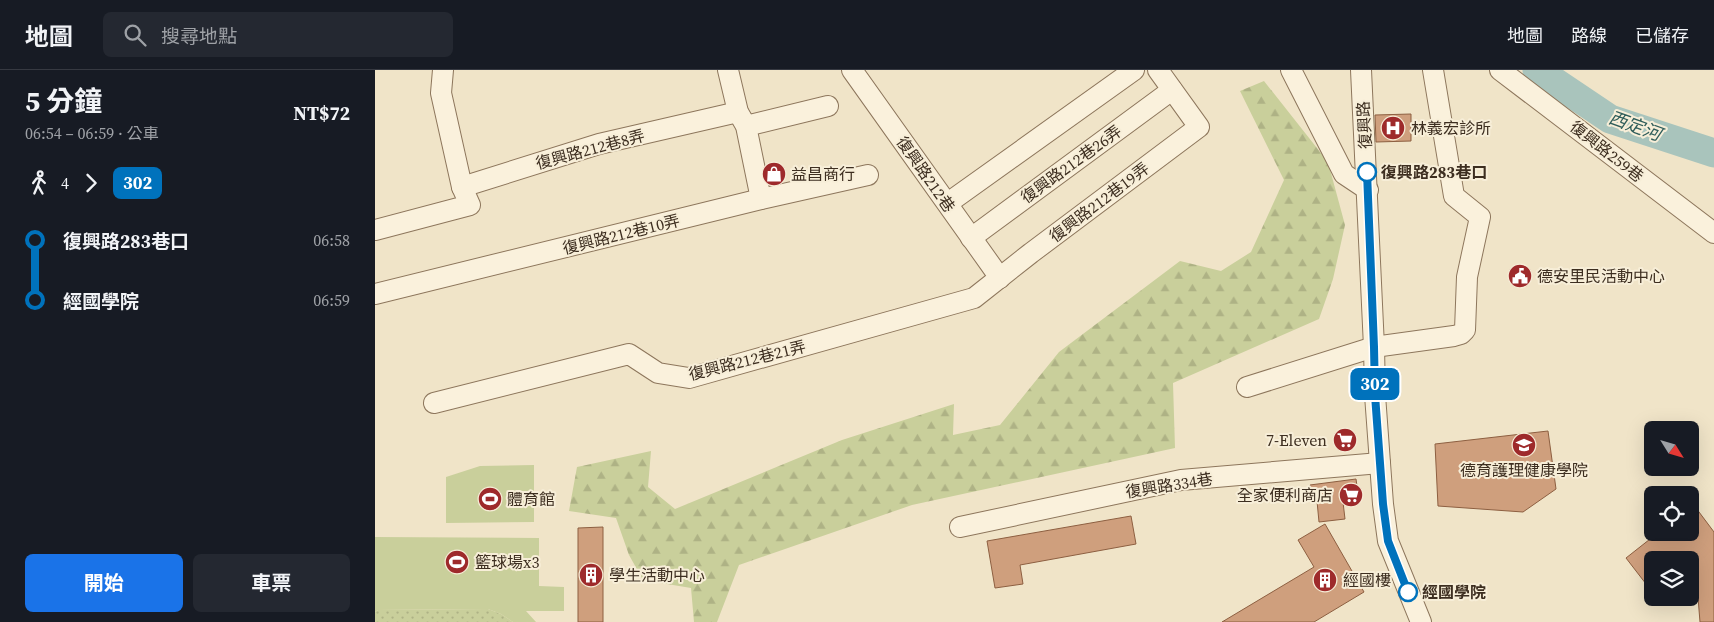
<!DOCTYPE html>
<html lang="zh-TW">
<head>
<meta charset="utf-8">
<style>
	:root { --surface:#171b24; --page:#242831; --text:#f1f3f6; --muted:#9ea1a6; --line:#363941; --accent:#1a73e8 }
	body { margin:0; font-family:"Source Serif 4","Noto Sans TC",serif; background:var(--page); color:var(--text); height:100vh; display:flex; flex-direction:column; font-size:19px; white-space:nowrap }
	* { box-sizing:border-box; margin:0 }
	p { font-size:16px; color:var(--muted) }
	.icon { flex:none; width:28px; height:28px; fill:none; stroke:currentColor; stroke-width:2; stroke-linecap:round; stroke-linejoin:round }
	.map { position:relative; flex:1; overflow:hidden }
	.panel { display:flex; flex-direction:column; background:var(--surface); width:375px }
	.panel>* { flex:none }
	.badge { padding:0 10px; border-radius:8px; font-size:18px; line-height:32px }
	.needle { width:32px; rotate:127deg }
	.tools { position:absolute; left:1269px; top:351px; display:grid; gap:10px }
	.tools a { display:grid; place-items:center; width:55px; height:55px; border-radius:8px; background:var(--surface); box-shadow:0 5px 20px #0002; font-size:25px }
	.map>.badge { position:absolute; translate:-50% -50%; box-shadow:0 0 0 2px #fff }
	.legs { display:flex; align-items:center; gap:8px; height:55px; padding:0 25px; font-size:16px }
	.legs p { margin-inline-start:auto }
	.headline { display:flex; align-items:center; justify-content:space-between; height:85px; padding:0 25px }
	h1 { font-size:28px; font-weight:700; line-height:38px }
	.cta { display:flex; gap:10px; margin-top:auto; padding:10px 25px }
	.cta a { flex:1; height:58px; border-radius:8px; background:var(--accent); color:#fff; font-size:20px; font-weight:700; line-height:58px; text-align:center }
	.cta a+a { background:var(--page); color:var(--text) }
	ul { padding:0 25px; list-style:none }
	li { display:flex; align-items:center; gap:18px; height:60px; font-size:19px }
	li i { display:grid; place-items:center; width:8px; height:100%; margin:0 6px; background:currentColor }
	li i::after { content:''; width:12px; height:12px; margin:-6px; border:4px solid; border-radius:50%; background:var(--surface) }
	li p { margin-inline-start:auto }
	li:first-child i { background:linear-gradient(#0000 50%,currentColor 0) }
	li:last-child i { background:linear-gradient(currentColor 50%,#0000 0) }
	header { display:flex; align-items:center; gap:30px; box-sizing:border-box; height:70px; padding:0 25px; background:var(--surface); border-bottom:1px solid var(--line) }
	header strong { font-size:24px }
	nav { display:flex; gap:28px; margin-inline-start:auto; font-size:18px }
	.search { width:350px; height:45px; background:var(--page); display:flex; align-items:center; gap:12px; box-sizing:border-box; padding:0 18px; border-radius:8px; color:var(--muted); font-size:19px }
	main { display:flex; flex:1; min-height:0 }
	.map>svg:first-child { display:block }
</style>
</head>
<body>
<header>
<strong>地圖</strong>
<div class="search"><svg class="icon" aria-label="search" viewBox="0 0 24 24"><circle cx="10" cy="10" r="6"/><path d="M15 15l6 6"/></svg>搜尋地點</div>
<nav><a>地圖</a><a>路線</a><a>已儲存</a></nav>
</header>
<main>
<section class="panel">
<div class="headline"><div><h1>5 分鐘</h1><p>06:54 – 06:59 · 公車</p></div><b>NT$72</b></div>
<div class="legs"><svg class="icon" aria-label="walk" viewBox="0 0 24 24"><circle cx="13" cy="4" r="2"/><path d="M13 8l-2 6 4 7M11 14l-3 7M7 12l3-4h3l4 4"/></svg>4<svg class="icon" aria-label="forward" viewBox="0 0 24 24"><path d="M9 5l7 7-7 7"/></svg><b class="badge" style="background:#0072bc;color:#fff">302</b></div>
<ul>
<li><i style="color:#0072bc"></i><b>復興路283巷口</b><p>06:58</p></li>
<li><i style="color:#0072bc"></i><b>經國學院</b><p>06:59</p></li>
</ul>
<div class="cta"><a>開始</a><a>車票</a></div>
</section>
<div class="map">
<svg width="1339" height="552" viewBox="0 0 1339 552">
	<defs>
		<pattern id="grass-dots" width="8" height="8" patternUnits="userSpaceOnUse" patternTransform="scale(1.25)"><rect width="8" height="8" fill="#c9cf9b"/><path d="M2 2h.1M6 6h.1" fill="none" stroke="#aeb285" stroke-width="1.8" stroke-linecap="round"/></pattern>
		<pattern id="forest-firs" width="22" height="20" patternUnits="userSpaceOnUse" patternTransform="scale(1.25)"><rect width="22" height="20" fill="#c9cf9b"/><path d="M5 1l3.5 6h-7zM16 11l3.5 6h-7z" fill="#aeb285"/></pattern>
	</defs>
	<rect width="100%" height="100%" fill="#f0e4c8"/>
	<path fill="url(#grass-dots)" d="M113,539L126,544L138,552H0V542L3,540Z"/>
	<path fill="url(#forest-firs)" d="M889,11L953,92L970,155L958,209L944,249L798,313L800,378L537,435L364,495L342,552H319L316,518L268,510L254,485L241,448L194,441L202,397L276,381L273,417L300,439L467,370L579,334L578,365L625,355L684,282L805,191L846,201L876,182L909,110L865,21Z"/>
	<g fill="#c9cf9b">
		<path d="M159,395V452L71,453V407L105,396Z"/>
		<path d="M0,467L164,468V516L189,517V541H151L161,552H138L126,544L113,539L3,540L0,542Z"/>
	</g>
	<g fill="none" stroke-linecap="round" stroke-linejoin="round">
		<path stroke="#a9c4bc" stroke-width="29" d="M1162,0L1235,49L1339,83"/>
	</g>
	<g fill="#cf9f7d" stroke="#8d5f41">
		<path d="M1036,44V71L1001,72L1000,45Z"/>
		<path d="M1173,361L1181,419L1148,442L1063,436L1060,374Z"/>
		<path d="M981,409L984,430L968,432L970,449L944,452L942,431L937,432L935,415Z"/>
		<path d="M1315,430L1339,462V552H1325L1321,503L1315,496V490H1278V523L1251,488L1284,462H1315Z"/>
		<path d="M756,446L761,474L645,495L648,514L620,518L612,471Z"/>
		<path d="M950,454L989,522L939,552H847L939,497L923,470Z"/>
		<path d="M228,457V552H203V458Z"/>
	</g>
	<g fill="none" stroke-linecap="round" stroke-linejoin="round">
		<g stroke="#8d765c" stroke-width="22">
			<g id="minor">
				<path d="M68,0L66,23L87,117"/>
				<path d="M353,0L363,42L371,56L386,129"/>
				<path d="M477,0L625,208"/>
				<path d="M916,0L969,104L993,120"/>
				<path d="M986,0L999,277L1000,325L1008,434L1013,471L1046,552"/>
				<path d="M1125,0L1339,163"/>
				<path d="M371,56L453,36"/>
				<path d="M573,133L759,0"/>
				<path d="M0,160L95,135L87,117L224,74L363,42"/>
				<path d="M596,168L797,20"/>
				<path d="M0,224L386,129L493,105"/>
				<path d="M872,317L999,277L1079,266L1086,264L1090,260L1092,207L1105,147L1079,126L1058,0"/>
				<path d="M59,333L254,284L283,303L314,308L599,228L656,183L824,57L783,0"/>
				<path d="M585,457L806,410L1005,393"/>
			</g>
		</g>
		<use href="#minor" stroke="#faf1dc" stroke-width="20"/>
	</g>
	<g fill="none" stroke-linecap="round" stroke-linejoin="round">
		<g stroke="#fff" stroke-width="11">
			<path id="line-1" d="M992,102L999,277L1000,325L1008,434L1013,471L1033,522"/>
		</g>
		<use href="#line-1" stroke="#0072bc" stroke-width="8"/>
	</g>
	<defs>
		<g id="hospital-disc" transform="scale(1.25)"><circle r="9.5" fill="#9e2a2b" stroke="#f7eed8"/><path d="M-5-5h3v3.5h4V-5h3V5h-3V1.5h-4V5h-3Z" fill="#fff"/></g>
		<g id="shop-disc" transform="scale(1.25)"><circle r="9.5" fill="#9e2a2b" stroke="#f7eed8"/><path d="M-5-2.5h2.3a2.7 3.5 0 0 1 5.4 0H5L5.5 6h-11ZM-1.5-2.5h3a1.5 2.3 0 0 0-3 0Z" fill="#fff"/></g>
		<g id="civic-disc" transform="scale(1.25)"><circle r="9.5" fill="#9e2a2b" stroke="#f7eed8"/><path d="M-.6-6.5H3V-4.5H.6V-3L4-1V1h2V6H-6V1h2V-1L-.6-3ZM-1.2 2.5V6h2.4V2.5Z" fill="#fff"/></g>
		<g id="supermarket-disc" transform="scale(1.25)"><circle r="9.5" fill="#9e2a2b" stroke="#f7eed8"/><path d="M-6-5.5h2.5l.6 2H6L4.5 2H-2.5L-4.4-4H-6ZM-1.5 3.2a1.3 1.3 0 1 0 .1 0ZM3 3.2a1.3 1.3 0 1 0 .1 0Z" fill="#fff"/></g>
		<g id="university-disc" transform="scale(1.25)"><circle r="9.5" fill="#9e2a2b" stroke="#f7eed8"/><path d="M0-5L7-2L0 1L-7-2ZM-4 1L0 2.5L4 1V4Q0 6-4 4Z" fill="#fff"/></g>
		<g id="stadium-disc" transform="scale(1.25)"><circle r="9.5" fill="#9e2a2b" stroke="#f7eed8"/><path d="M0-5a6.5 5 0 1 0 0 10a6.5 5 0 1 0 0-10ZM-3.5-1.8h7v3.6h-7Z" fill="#fff"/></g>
		<g id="building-disc" transform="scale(1.25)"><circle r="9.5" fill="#9e2a2b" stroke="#f7eed8"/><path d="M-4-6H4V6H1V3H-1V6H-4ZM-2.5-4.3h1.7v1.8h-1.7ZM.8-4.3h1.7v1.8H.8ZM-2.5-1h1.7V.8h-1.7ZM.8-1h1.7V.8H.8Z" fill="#fff"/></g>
	</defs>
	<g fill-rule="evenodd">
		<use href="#hospital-disc" x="1018" y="58"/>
		<use href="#shop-disc" x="399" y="104"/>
		<use href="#civic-disc" x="1145" y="206"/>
		<use href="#supermarket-disc" x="970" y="370"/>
		<use href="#university-disc" x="1149" y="375"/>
		<use href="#supermarket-disc" x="976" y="425"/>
		<use href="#stadium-disc" x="115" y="429"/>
		<use href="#stadium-disc" x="82" y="492"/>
		<use href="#building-disc" x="216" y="505"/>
		<use href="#building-disc" x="950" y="510"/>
	</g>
	<g fill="#fff" stroke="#0072bc" stroke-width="2.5">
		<circle cx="992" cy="102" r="9"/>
		<circle cx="1033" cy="522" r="9"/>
	</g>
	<g text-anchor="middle" stroke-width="4" stroke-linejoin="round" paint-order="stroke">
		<g font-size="16" fill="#3d2e20" stroke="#f7eed8">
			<text transform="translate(989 55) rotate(-93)" y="6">復興路</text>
			<text transform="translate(215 79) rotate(-15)" y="6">復興路212巷8弄</text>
			<text transform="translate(1232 81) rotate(38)" y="6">復興路259巷</text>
			<text transform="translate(696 94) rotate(-36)" y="6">復興路212巷26弄</text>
			<text transform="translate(551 104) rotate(55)" y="6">復興路212巷</text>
			<text transform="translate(724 132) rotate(-37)" y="6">復興路212巷19弄</text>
			<text transform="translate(246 164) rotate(-14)" y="6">復興路212巷10弄</text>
			<text transform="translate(372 290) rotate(-14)" y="6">復興路212巷21弄</text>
			<text transform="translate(794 415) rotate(-9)" y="6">復興路334巷</text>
		</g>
		<g font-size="16" fill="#3d2e20" stroke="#f7eed8" text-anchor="start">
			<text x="1036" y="64">林義宏診所</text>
			<text x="416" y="110">益昌商行</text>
			<text x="1162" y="212">德安里民活動中心</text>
			<text x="952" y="376" text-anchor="end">7-Eleven</text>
			<text x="1149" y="406" text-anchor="middle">德育護理健康學院</text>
			<text x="958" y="431" text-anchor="end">全家便利商店</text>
			<text x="132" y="435">體育館</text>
			<text x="100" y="498">籃球場x3</text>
			<text x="234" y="511">學生活動中心</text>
			<text x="968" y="516">經國樓</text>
		</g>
		<g font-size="16" font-weight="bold" fill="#3d2e20" stroke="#f7eed8" text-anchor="start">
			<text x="1006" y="108">復興路283巷口</text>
			<text x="1047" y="528">經國學院</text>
		</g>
		<g font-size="18" font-style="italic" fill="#2f5d5a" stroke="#f7eed8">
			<text transform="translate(1260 56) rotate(20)" y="6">西定河</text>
		</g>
	</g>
</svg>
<div class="tools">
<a><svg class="needle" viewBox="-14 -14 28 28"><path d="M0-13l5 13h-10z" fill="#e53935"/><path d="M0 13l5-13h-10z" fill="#9ea1a6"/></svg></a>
<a><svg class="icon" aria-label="locate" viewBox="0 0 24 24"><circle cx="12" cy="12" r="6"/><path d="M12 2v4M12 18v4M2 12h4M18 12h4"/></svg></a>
<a><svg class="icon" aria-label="layers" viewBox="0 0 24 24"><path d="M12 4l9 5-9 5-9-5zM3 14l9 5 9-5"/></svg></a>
</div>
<b class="badge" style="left:1000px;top:314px;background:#0072bc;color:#fff">302</b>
</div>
</main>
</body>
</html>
